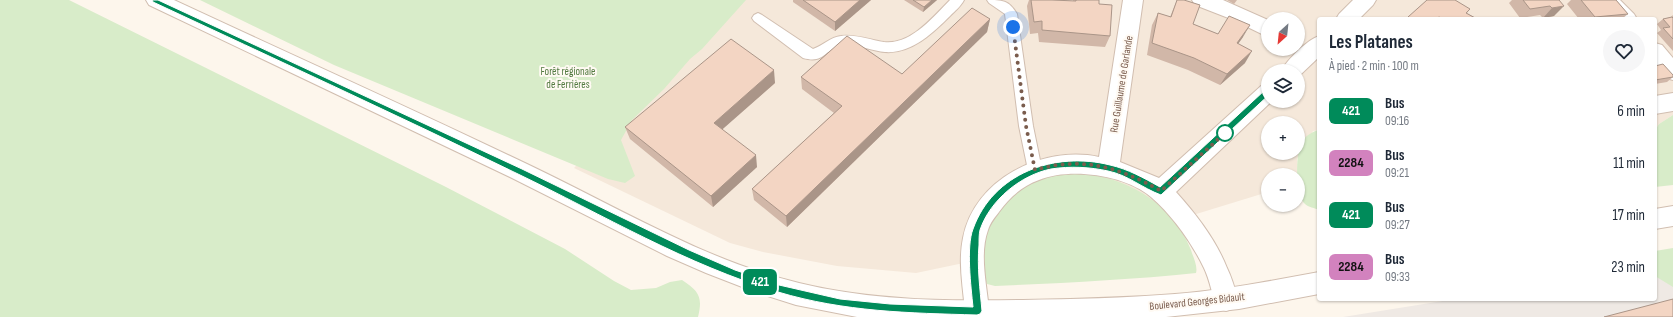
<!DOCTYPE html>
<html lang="fr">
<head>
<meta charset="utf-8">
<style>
	:root { --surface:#fff; --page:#f6f6f7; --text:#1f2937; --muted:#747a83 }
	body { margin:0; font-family:"Sofia Sans Condensed",sans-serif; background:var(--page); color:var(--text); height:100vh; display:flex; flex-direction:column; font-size:15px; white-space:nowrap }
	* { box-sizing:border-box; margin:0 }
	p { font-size:13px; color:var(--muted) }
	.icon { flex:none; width:22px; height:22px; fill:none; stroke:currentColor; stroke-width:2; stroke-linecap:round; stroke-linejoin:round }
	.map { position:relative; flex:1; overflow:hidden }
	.sheet { position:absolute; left:1317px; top:17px; width:340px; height:284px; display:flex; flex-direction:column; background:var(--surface); border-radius:4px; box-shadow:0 1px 3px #0004 }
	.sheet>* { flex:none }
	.badge { padding:0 8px; border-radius:6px; font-size:14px; line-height:26px }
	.needle { width:26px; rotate:207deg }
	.buttons { position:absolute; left:1261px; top:12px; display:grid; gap:8px }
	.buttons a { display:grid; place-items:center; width:44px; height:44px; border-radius:50%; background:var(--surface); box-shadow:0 1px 3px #0004; font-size:20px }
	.you { position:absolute; width:20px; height:20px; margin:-10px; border:3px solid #fff; border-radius:50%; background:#1a73e8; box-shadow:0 0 0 6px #1a73e833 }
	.map>.badge { position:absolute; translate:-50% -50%; box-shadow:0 0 0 2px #fff }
	.round { display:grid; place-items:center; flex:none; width:42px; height:42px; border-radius:21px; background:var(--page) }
	.headline { display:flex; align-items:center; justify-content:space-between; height:68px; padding:0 12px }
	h1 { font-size:19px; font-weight:700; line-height:30px }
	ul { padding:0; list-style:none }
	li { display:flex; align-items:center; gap:12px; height:52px; padding:0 12px }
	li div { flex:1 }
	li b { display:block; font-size:15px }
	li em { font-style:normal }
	li .badge { min-width:44px; font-weight:700; text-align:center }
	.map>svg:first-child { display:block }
</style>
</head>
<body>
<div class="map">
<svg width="1673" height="317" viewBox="0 0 1673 317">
	<rect width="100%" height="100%" fill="#fdf6ec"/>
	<path fill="#f5e8da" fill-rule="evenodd" d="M739,0H1673V115L1659,124L1655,130V19H1319V130L1313,131L1297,159V175H1268V192L1193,215L916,273L837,266L763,252L730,243L574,168ZM1268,19H1298V49H1268ZM1268,71H1298V101H1268ZM1268,123H1298V153H1268Z"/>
	<path fill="#efe9e4" d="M1673,264V317H1343L1455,299H1655V267Z"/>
	<g fill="#d8ecc9">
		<path d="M0,0H69L444,186L565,249L614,281L631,290L656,288L670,282L682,280C699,291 703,297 698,317H0Z"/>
		<path d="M200,0H746L702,49L690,59L664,89L632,120L621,140L635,176L625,183L608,179L334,65Z"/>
		<path d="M1673,115V185L1655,187V130L1659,124Z"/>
		<path d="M1319,130V210C1315,208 1308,207 1305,204C1295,196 1295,152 1302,142C1305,136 1313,131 1319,130Z"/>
		<path d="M1072,173C1122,174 1172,201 1191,250C1193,257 1198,266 1196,273C1129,280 1062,283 995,286L987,284C983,277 983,263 983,254C987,205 1025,177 1072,173Z"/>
		<path d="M1673,248V287L1655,276V251Z"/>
	</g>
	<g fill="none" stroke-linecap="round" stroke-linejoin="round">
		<g stroke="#d1beb0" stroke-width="2">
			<g id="service">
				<path d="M950,0H964C961,6 955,11 950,16C933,33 911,54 885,52C871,51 854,42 839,46C825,50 824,64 803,58L754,21L752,18L754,15L758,13L762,15L813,49C823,46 830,37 841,36C855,34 870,40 884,42C911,45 933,17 950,0Z"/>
				<path d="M987,0C1002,0 1009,0 1017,14L1033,126L1042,170L1040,174L1035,176L1030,174L1028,170L1019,126L1005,14L989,3Z"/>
			</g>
		</g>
		<g stroke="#d1beb0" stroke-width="2">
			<g id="minor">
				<path d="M1123,0H1143L1120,162L1159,178L1261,86L1268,83V101H1272L1176,192C1196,214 1216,240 1227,268C1232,278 1235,289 1238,300L1235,308L1226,311L1217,308C1212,295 1210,280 1204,268C1192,243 1172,215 1151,197C1125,175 1071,167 1039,180C1022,186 1009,198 999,212C995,217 990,223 988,230C979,254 987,286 989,311L986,317H968L965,311C963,287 958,262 963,238C974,179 1043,145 1099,157Z"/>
				<path d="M1192,0H1223L1268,20V37L1231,19L1195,5Z"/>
				<path d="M1353,0H1376L1373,5L1359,19H1336L1339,14Z"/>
				<path d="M1598,0H1620L1634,14L1637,19H1615L1601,5Z"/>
				<path d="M1319,36V57L1298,77V71H1281C1287,60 1307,40 1319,36Z"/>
				<path d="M1655,43L1662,45L1673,58V80L1666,78L1655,65Z"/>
				<path d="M1673,93V111L1655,114V96Z"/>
			</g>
		</g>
		<g stroke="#d1beb0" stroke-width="2">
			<g id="tertiary">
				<path d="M146,0H174C292,55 410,108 527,164C616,206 703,260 799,283C873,301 947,301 1023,300C1074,299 1124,298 1175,294C1223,290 1271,281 1319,272V294L1239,309L1166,317H857L796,305L755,292L706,273L667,256L512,178L149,5Z"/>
				<path d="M1673,206V226L1655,229V209Z"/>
			</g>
		</g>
		<use href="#service" fill="#fff" fill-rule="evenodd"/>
		<use href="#minor" fill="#fff" fill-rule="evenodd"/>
		<use href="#tertiary" fill="#fff" fill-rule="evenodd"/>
	</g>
	<g fill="#d1b7a8">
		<path d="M793,0H871L835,31L793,2Z"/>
		<path d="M904,0H937L923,12Z"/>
		<path d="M1029,0H1052L1073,1V0H1099V4L1110,36L1105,47L1039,42L1038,33L1030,34L1027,6Z"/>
		<path d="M1177,0L1193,24L1218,34L1243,37L1238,44L1245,63L1220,85L1188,70L1147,55L1152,25L1158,13L1170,17Z"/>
		<path d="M1227,0H1237L1234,4Z"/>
		<path d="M1512,0H1559L1554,16L1543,18L1540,15L1520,18L1509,3Z"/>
		<path d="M1571,0H1616L1628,14L1623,18L1624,19H1579L1567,4Z"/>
		<path d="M1470,9L1467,13L1477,19H1407L1408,17Z"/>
		<path d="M1673,15V51L1657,33L1661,30L1657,24L1663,19L1671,17Z"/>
		<path d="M990,19L987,32L787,227L754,200L752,189L834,113L802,89L801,77L902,74Z"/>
		<path d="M1655,66L1673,75V77L1667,82L1655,84Z"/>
		<path d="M775,83L722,129L757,167L713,207L630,139L625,127Z"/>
	</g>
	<g fill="#aa9588">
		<path d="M860,0H871L835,31V22Z"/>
		<path d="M932,0H937L923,12L924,7Z"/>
		<path d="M1564,6L1554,16L1543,18L1552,8Z"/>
		<path d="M990,19L987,32L787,227L786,216Z"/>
		<path d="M1250,25L1243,37L1230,55L1237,43Z"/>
		<path d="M1252,51L1245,63L1220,85L1227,74Z"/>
		<path d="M774,70L775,83L716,135L714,123Z"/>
		<path d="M756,155L757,167L713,207L711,196Z"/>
	</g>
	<g fill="#f3d5c3" stroke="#aa9588">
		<path d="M803,0H860L835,22Z"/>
		<path d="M913,0H932L924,7Z"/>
		<path d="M1031,0H1052L1076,1V0H1099V4L1112,5L1110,36L1042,30V21L1034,22Z"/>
		<path d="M1177,0H1184L1200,5L1193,24L1218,34L1229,16L1250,25L1237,43L1252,51L1227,74L1194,58L1152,43L1158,13L1171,17Z"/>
		<path d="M1427,0H1455L1470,9L1466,13L1477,19H1443L1439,17L1436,19H1412L1408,17Z"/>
		<path d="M1523,0H1559L1564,6L1552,8L1550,6L1530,9Z"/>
		<path d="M1581,0H1616L1628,14L1595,17Z"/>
		<path d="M972,8L990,19L786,216L752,189L842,106L801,77L847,36L902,74Z"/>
		<path d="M1672,17L1673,18V39L1663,28L1670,27L1663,19Z"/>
		<path d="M731,39L774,70L714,123L756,155L711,196L625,127Z"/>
		<path d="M1663,64L1673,75V77L1655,80V66Z"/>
		<path d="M1673,299V317H1604Z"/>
	</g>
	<path fill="#008b5a" stroke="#fff" d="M152,0H158L522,169L689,250L735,270L779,285L840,299L890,304L973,307C971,287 966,247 973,229C993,173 1055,151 1110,165C1128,169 1144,178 1160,187L1265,90L1268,89L1272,92L1161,195C1142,188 1128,175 1108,171C1090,167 1070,166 1051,169C1021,175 990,200 980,230C979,234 979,240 979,245C977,267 980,289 982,311L980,314L977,315C909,313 845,312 778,292C687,265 603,215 518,174C397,115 275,59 153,2Z"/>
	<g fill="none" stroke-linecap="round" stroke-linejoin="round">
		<path stroke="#7a5c4d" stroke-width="4" stroke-dasharray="0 7.2" d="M1013,27L1026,126L1035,170C1082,156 1119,167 1161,191L1225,133"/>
	</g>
	<circle fill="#fff" stroke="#008b5a" stroke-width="2" cx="1225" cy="133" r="8"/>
	<g text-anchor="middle" stroke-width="4" stroke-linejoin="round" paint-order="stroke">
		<g font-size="11" fill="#537a41" stroke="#fffaf3">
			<text x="568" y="75">Forêt régionale<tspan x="568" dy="13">de Ferrières</tspan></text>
		</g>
		<g font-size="11" fill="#7a5c4d" stroke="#fffaf3">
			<text transform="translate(1121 84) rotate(-81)" y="4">Rue Guillaume de Garlande</text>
			<text transform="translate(1197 301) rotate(-6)" y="4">Boulevard Georges Bidault</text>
		</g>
	</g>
</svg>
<div class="buttons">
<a><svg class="needle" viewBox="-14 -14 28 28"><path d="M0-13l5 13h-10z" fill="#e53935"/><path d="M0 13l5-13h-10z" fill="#747a83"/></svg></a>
<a><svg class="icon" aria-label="layers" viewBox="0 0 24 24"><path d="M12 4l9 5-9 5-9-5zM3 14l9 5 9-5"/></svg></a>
<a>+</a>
<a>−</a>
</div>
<div class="you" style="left:1013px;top:27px"></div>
<b class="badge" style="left:760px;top:282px;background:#008b5a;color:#fff">421</b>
<section class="sheet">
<div class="headline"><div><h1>Les Platanes</h1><p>À pied · 2 min · 100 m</p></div><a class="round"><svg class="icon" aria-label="heart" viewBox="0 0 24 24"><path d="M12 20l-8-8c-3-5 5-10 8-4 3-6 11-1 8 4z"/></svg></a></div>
<ul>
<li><span class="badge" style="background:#008b5a;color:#fff">421</span><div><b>Bus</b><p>09:16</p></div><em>6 min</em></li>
<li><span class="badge" style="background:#d282be;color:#111">2284</span><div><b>Bus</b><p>09:21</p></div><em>11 min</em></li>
<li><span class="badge" style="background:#008b5a;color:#fff">421</span><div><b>Bus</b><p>09:27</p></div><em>17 min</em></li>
<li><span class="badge" style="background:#d282be;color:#111">2284</span><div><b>Bus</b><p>09:33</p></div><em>23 min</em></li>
</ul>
</section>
</div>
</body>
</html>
